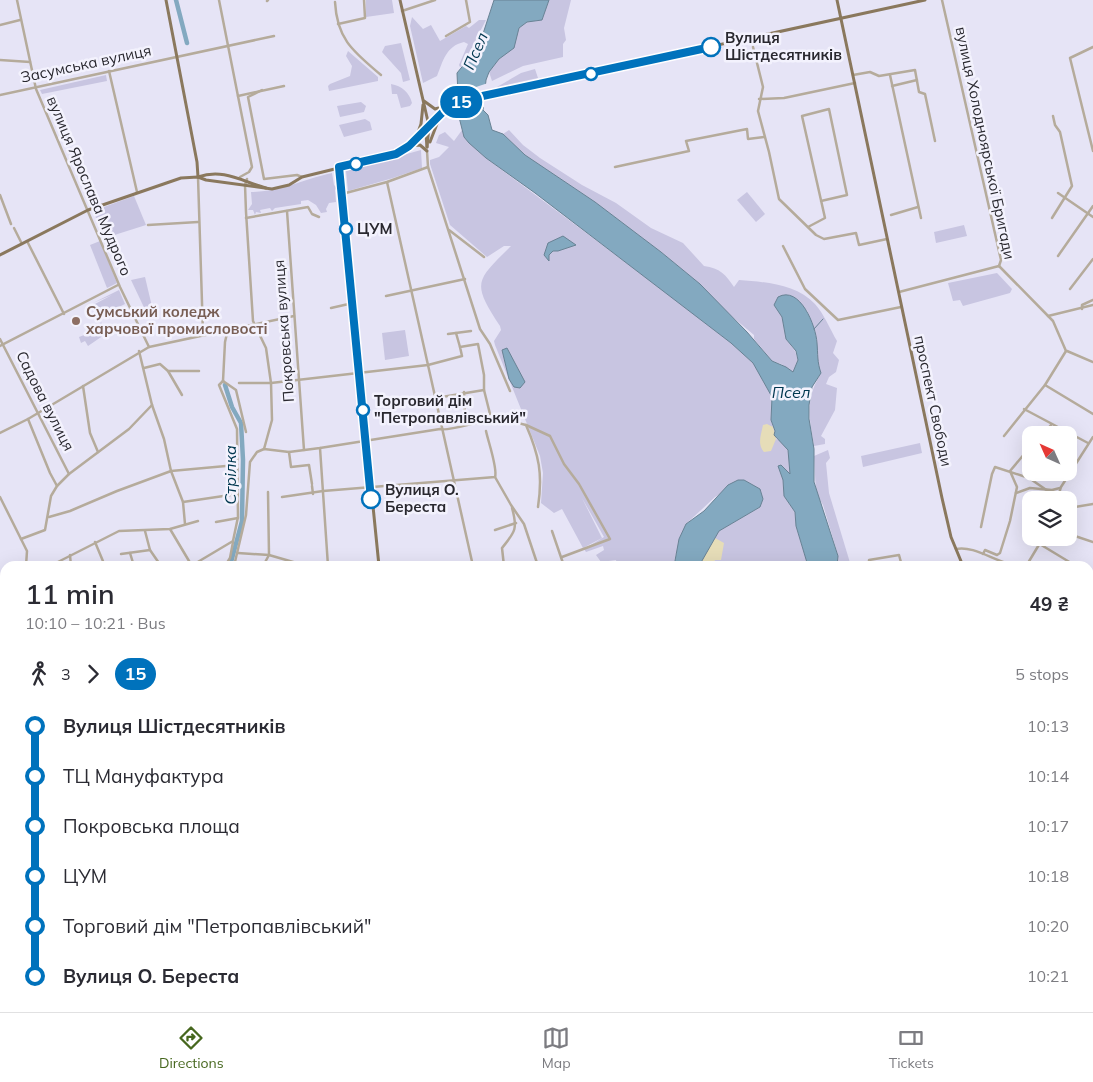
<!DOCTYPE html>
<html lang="en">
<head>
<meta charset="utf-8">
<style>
	:root { --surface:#fff; --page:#f7f7f7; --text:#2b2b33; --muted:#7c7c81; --line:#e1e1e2; --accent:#46671e }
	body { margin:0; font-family:Mulish,sans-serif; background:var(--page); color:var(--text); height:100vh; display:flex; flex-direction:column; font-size:19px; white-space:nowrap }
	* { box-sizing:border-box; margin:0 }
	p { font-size:16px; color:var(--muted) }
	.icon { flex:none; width:28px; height:28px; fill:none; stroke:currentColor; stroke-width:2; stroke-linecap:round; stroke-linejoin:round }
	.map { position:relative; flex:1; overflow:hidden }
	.panel { position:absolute; left:0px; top:561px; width:1094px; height:451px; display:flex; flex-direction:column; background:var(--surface); border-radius:15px 15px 0 0; box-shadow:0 5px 20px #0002 }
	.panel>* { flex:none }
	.badge { padding:0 10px; border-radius:16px; font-size:18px; line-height:32px }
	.needle { width:32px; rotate:315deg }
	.buttons { position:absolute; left:1022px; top:426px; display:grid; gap:10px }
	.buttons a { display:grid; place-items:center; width:55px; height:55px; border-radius:10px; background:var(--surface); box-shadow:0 5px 20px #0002; font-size:25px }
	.map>.badge { position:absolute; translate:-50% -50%; box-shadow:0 0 0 2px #fff }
	.legs { display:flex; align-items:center; gap:8px; height:55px; padding:0 25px; font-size:16px }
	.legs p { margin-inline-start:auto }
	.head { display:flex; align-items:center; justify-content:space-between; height:85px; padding:0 25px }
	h1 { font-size:28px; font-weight:600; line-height:38px }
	ul { padding:0 25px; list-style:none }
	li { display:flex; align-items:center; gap:18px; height:50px; font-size:19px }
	li i { display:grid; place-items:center; width:8px; height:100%; margin:0 6px; background:currentColor }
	li i::after { content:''; width:12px; height:12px; margin:-6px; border:4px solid; border-radius:50%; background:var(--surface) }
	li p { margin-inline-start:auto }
	li:first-child i { background:linear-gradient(#0000 50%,currentColor 0) }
	li:last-child i { background:linear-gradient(currentColor 50%,#0000 0) }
	.menu { display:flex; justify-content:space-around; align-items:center; height:70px; border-top:1px solid var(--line); background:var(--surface); font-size:14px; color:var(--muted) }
	.menu a { display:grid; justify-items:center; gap:2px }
	.menu .on { color:var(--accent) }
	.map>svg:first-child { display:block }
</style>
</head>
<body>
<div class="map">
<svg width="1093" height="1012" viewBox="0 0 1093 1012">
	<rect width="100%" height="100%" fill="#e6e4f6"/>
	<g fill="#c8c5e1">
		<path d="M366,0H392L394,13L366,17Z"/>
		<path d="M549,0H571L564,28L566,40L563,44V57L523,66L492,81L489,72L499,59L513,48L519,28L527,22L542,20Z"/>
		<path d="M412,17L423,29L431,25L440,41L466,26L469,28L479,20H486L463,65L460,67L459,65L468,44L464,42C446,46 443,61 437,76L423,83L410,26Z"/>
		<path d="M401,43L410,80L403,82L401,73L382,52L385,46Z"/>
		<path d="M348,51L378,77V81L329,91L328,86L330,84L350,76L352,66L346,56Z"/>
		<path d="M535,69L538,78L497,87L521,73Z"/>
		<path d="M106,75L107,81L42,94L40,90Z"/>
		<path d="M391,84C402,86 409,92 412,103L410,106L401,108L397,94H392Z"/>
		<path d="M361,102L366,106L364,112L340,117L337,106Z"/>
		<path d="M365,119L370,122L372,130L344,137L339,125Z"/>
		<path d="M462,130L464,137L486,158L664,291L731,343L753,363L772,397L771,420L776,439C789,443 793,461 790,474L788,473L783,480L784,496L795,512L796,526L808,566H699L719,531L760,507L763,499L760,489L744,480L715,497L686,524L675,557L674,566H617L616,560L601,562L596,555L604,550L603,546L586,552L584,549L604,537L582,498L602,538L583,548L562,509L554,513L541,503L543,473L540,456L495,345L494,341L501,330L500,326C471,282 476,281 511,246H504L487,257L450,225L430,164V160L439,157L449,147L436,143L439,135L445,132L454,141Z"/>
		<path d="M509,130L523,145L540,158L582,185L616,203L651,228L683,243L704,266C720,268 726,275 734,287L739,280C765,282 796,284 815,304C824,314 830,329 837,341L833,353L839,360L836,372L829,377L826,384L837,388L835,410L821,436L825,439V444L814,446C809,418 805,399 821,373L816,357L817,343L807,310L774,305L782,317L786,339L795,351L798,360L793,372L781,364L772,361L754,339V335L717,304L700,284L661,252L595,202L525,155L503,134Z"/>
		<path d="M421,150L422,168L393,178L348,191L346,171Z"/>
		<path d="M332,173L334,185L337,188L335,190L336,202L329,203L326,209L327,212L321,213L316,205L308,200L301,201V204L275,208L272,211L270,208L260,210L261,213L256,212L255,215L253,210H248L252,204L251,192C283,191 301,180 332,173Z"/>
		<path d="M747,192L765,214L756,222L737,200Z"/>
		<path d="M134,196L146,225L105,238L93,211Z"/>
		<path d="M964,225L967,236L936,243L934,232Z"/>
		<path d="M100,241L117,283L107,288L90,245Z"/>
		<path d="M997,273L1012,289L1010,293L963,306L960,300L953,301L948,283Z"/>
		<path d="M145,277L154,315L149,318L131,280Z"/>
		<path d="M119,290L125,304L98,317L93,305L112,295L93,303Z"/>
		<path d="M101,322L107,333L88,346L85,341L81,343L79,337L97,330Z"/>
		<path d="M405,330L409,356L385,360L382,333Z"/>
		<path d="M920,443L922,453L863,467L861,456Z"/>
		<path d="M828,450L830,458L826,463L829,493L851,566H837L838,555L823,505L816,493L814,456Z"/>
		<path d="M1089,709L1093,712V792L1089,786Z"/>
		<path d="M222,1008H328L343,1010L342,1012H224Z"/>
		<path d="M439,1008H573L439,1012Z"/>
		<path d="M703,1008H972L969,1012H710Z"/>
	</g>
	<g fill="#e6ddb8">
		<path d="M767,424L773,427L776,439L771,451L764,452C757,444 761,435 763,425Z"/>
		<path d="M715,538L724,543L721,560H715L712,566H699Z"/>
	</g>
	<g fill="#83a9c0" stroke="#688294">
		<path d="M494,0H549L542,20L527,22L519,28L514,48L499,59L489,72L486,80L483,110L488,115L492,130L503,134L525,155L595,202L661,252L700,284L747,332L772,361L786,367L793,372L798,360L796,351L786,339L782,317L774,305L778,297C800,285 816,326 817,343C818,354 817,362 821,373L812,387L809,405V419L814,449V482L838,556L837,566H808L796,526L795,512L784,496L783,480L778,466L781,465L790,474L788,450L774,435L775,431L771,420L772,397L753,363L731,343L535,193L486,158L469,143L464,137L459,117L457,73L479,46Z"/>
		<path d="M563,236L576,245L558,251H553L549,255V261L544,255L548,243Z"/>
		<path d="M507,348L525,382L520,388L514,387L509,379L502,350Z"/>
		<path d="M738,480H744L760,489L763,499L760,507L719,531L699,566H674L679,539L686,524L704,511L728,485Z"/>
		<path d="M1089,786L1093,792V1012H1072L1071,1009C1060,1008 1047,1012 1035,1012L1048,1008H1089Z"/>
		<path d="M972,1008H1028L1032,1012H969Z"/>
	</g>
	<path fill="#e6e4f6" d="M488,83L486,106L456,117L455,94Z"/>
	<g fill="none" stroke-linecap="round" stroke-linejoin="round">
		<path stroke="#688294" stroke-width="1" d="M814,329L823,319"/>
		<g stroke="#83a9c0" stroke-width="4.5">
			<path d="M176,0L187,43"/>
			<path d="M225,385L232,407L241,423L243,460L242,521L230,566"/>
			<path d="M133,1008L137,1012"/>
		</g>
		<g stroke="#b5ab9b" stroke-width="2.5">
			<path d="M17,0L36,89L120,287L149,347"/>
			<path d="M219,0L252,167L249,172L240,177"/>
			<path d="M942,0L1001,260L999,266"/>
			<path d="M267,1L268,0"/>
			<path d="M335,2C337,40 354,52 381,75"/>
			<path d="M402,11L435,0"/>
			<path d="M338,24L365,18L364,0"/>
			<path d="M0,25L20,20"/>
			<path d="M446,36L470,22L466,0"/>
			<path d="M753,47L763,87L758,111L769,152L779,199L816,235L824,239L856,233L859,245L887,239"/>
			<path d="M1093,47L1070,58L1093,151"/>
			<path d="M0,60L30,62"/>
			<path d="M109,71L137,192"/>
			<path d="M853,75L870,72L879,76L915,70L919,92L925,94L935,141"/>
			<path d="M890,75L921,218"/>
			<path d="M892,86L917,80"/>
			<path d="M262,90L248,97L264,179L297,175L302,177"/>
			<path d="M0,95L274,36"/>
			<path d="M238,96L284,86"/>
			<path d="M759,99L784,98L855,83"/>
			<path d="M427,151L428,167L480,329L490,344L510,391"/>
			<path d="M615,167L689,151L686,141L747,129L748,139L764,137"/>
			<path d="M198,177L203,334"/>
			<path d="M247,179L245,185L246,212L253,321L266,348L271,383L272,420L264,449"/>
			<path d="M387,182L473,566"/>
			<path d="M1058,193L1093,217"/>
			<path d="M342,194L387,182L428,167"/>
			<path d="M0,195L11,224"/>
			<path d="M287,211L304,450"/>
			<path d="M891,215L918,207"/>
			<path d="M246,218L308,207L312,214L319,217"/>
			<path d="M1052,218L1072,186L1060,132L1055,125L1053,116"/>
			<path d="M148,225L198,222"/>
			<path d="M808,227L825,218L802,116L829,109L847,195L821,201"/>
			<path d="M14,228L22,244"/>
			<path d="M449,230L484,257"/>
			<path d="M27,241L64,314"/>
			<path d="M783,246L805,289L838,320L901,307"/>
			<path d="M1058,256L1093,206"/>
			<path d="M999,266L1053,321L1066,351"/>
			<path d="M1070,289L1093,259"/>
			<path d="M899,292L999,266"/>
			<path d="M386,296L465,279"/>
			<path d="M331,308L353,303"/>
			<path d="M1082,309V305L1093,300"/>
			<path d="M1048,316L1093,305"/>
			<path d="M456,333L460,347"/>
			<path d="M448,334L471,331"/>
			<path d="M0,339L69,474"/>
			<path d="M0,346L118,285"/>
			<path d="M139,351L152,405L164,439L171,471L183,502L185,524"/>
			<path d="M1067,351L1093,362"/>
			<path d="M144,368L160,364L168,371H199"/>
			<path d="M168,371L182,395"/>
			<path d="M223,381L236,390L246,432"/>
			<path d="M223,381L225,342L228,329"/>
			<path d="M239,383H271L428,365L462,356L460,347L478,344L484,375V390L490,414"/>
			<path d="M1045,385L1093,414"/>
			<path d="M83,386L90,433L98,452"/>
			<path d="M464,392L465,417"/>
			<path d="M436,398L484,390"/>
			<path d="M1024,409L1088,443"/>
			<path d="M28,419L50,473L57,486"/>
			<path d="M526,425L550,436L564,464L579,484L610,539L562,557"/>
			<path d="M0,433L28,419L149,347L294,316"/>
			<path d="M1042,435L1051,425"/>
			<path d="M1004,436L1045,385L1066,351"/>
			<path d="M320,448L328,566"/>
			<path d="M289,452L291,467L309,465L312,484"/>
			<path d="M495,477L511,505L524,524L538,566"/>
			<path d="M312,486L313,494"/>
			<path d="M1016,493L1030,488L1052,490L1060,488"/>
			<path d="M0,497L27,551L26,566"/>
			<path d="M282,497L323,491L495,477C498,469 488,441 486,431"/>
			<path d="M1057,500L1061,487L1093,437"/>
			<path d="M183,502L237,494"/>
			<path d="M1069,508L1093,504"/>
			<path d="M49,517L70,511L117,491L171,471L237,465"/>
			<path d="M216,522L238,518"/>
			<path d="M981,527L992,474L995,467L1029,478L1061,500"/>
			<path d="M170,529L192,566"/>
			<path d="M495,530L516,523"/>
			<path d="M145,531L150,550L161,566"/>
			<path d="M552,531L564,566"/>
			<path d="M1069,534L1093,542"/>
			<path d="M21,539L45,530L51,496L57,486L69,474L129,429L152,405"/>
			<path d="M95,542L105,566"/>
			<path d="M1038,543L1076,566"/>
			<path d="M956,549C979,544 1007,573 1028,563"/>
			<path d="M130,553L134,566"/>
			<path d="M238,553L269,555L307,566"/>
			<path d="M121,554L150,550"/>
			<path d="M983,554L985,550L997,555L1000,553L1010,521L1017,487L1010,471L1031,446"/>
			<path d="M70,555L71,566"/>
			<path d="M1028,563L1043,538"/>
			<path d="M50,566L119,531L170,529L198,521"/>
			<path d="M191,566L233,541L238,517L237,429L219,385L223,381"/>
			<path d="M225,566L230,558L233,542"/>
			<path d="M234,566L246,515L250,462L257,452L264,449L289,452L320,448L440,429C447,432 479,421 491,420C503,419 515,422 526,425C539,455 543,474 538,507"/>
			<path d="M263,566L269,555L268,492"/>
			<path d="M504,566L502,548C515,532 518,529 512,508"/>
			<path d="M869,566V560L899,555L902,566"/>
			<path d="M945,566L961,562"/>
			<path d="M1089,575L1093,578"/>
			<path d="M0,589L5,586"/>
			<path d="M1089,640L1093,644"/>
			<path d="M0,668L5,679"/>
			<path d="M1089,707L1093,710"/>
			<path d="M0,709L5,707"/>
			<path d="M50,1008L51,1012"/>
			<path d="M162,1008L167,1012"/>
			<path d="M121,1012L129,1009"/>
			<path d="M381,1012L382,1008"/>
		</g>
		<g stroke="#8a785d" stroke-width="3">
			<path d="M166,0L197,162L198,177"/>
			<path d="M400,0L429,126L427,147"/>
			<path d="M837,0L942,498L951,537L963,566"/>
			<path d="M424,101L435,109L457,103"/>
			<path d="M416,138L421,124L423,105"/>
			<path d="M430,142L440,116"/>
			<path d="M410,146L420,145L427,151"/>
			<path d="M427,147L426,135L428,128"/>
			<path d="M339,167L379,566"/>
			<path d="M198,177C224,168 243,182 266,188"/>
			<path d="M0,255L88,210L181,178L198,177L206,180L272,189L289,185L302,177L396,154L409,146L444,111L478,97L925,0"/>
			<path d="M0,850L5,878"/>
			<path d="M659,1008L662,1012"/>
			<path d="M3,1012L5,944"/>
		</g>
	</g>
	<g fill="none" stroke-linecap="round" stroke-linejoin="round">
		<g stroke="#fff" stroke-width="11">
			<path id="line-1" d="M371,499L339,167L396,154L409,146L444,111L478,97L711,47"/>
		</g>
		<use href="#line-1" stroke="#0072bc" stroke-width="8"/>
	</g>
	<g fill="#fff" stroke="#0072bc" stroke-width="2.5">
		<circle cx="711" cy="47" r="9"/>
		<circle cx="591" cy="74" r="6"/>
		<circle cx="356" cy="164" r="6"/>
		<circle cx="346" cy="229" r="6"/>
		<circle cx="363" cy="410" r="6"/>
		<circle cx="371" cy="499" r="9"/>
	</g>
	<circle fill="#8d6e63" stroke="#f3f2fd" stroke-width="2" cx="76" cy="321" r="5"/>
	<g text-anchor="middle" stroke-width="5" stroke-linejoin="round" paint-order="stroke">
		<g font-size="15" font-weight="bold" fill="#29282f" stroke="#f3f2fd" text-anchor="start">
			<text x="725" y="43">Вулиця<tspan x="725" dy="17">Шістдесятників</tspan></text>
			<text x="357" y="234">ЦУМ</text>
			<text x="374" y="406">Торговий дім<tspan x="374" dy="17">"Петропавлівський"</tspan></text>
			<text x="385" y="495">Вулиця О.<tspan x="385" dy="17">Береста</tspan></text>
		</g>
		<g font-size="15" fill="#29282f" stroke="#f3f2fd">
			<text transform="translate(86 64) rotate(-12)" y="5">Засумська вулиця</text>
			<text transform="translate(985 143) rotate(78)" y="5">вулиця Холодноярської Бригади</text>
			<text transform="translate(89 186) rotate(67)" y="5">вулиця Ярослава Мудрого</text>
			<text transform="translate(284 331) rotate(-94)" y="5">Покровська вулиця</text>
			<text transform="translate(45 401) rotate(63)" y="5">Садова вулиця</text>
			<text transform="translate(933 401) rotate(78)" y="5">проспект Свободи</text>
		</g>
		<g font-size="15" font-weight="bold" fill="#785e54" stroke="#f3f2fd" text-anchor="start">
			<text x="86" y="317">Сумський коледж<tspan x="86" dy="17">харчової промисловості</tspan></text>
		</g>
		<g font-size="16" font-style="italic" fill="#00374f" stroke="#f3f2fd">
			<text transform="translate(475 51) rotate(-67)" y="6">Псел</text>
			<text x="791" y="398">Псел</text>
			<text transform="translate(230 475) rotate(-90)" y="6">Стрілка</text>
		</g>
	</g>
</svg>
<div class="buttons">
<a><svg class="needle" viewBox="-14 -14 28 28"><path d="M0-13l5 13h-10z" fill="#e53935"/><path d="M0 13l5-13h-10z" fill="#7c7c81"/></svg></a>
<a><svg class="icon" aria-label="layers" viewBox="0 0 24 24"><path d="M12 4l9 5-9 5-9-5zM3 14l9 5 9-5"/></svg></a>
</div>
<b class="badge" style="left:461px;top:102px;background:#0072bc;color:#fff">15</b>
<section class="panel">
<div class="head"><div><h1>11 min</h1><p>10:10 – 10:21 · Bus</p></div><b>49 ₴</b></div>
<div class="legs"><svg class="icon" aria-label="walk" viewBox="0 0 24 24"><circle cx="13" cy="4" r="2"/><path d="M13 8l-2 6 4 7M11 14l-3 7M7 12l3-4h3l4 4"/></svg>3<svg class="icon" aria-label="forward" viewBox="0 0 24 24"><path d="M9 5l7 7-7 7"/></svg><b class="badge" style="background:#0072bc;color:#fff">15</b><p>5 stops</p></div>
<ul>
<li><i style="color:#0072bc"></i><b>Вулиця Шістдесятників</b><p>10:13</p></li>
<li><i style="color:#0072bc"></i><span>ТЦ Мануфактура</span><p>10:14</p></li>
<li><i style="color:#0072bc"></i><span>Покровська площа</span><p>10:17</p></li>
<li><i style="color:#0072bc"></i><span>ЦУМ</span><p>10:18</p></li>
<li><i style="color:#0072bc"></i><span>Торговий дім &quot;Петропавлівський&quot;</span><p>10:20</p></li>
<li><i style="color:#0072bc"></i><b>Вулиця О. Береста</b><p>10:21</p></li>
</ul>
</section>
</div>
<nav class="menu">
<a class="on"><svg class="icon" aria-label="directions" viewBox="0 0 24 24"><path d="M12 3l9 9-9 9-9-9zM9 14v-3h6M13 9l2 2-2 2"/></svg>Directions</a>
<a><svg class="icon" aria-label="map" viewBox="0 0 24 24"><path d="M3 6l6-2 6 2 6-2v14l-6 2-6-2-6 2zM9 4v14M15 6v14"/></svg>Map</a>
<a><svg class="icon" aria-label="tickets" viewBox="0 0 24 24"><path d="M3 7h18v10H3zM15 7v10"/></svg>Tickets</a>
</nav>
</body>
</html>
